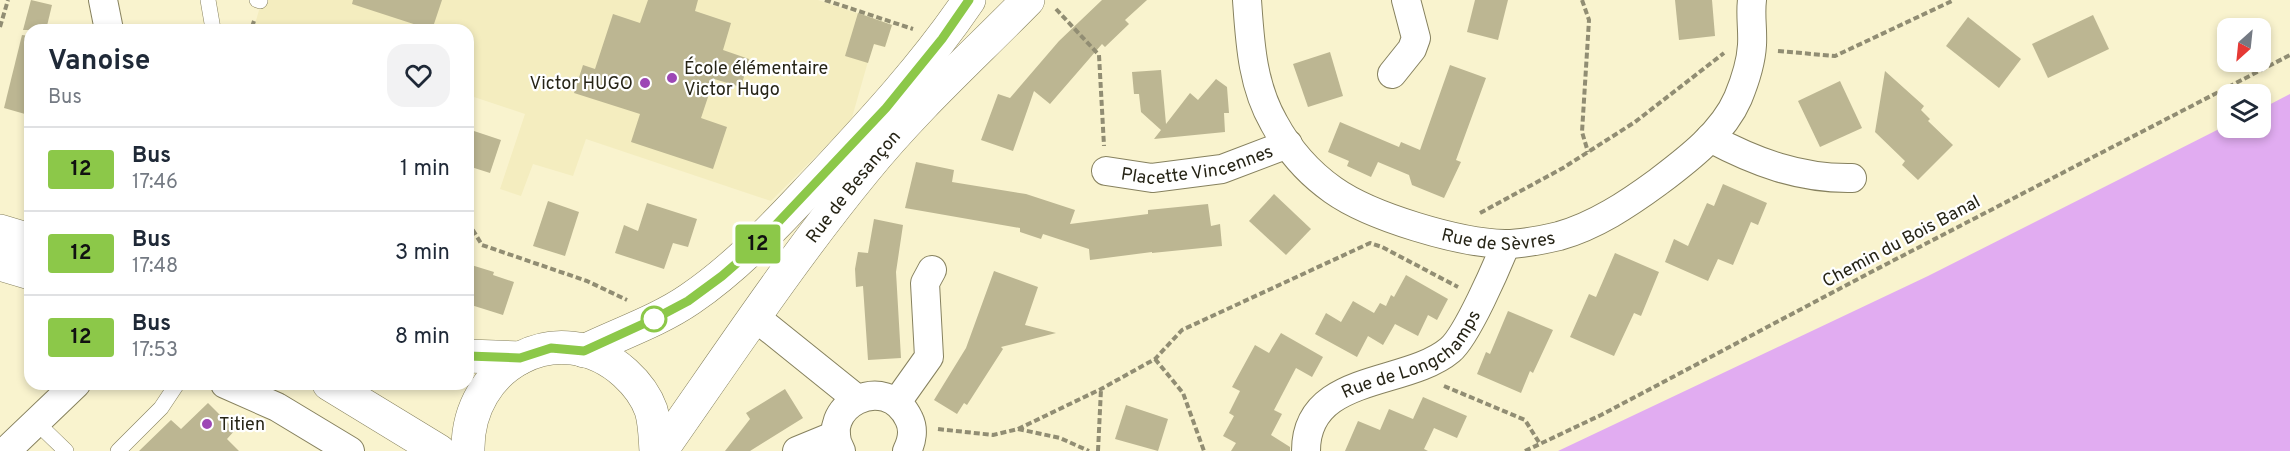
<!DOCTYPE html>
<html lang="en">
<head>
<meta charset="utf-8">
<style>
	:root { --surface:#fff; --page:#f2f2f3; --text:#1f2937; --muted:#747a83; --line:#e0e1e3 }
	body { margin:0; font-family:Overpass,sans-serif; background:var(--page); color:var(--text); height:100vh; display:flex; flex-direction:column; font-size:22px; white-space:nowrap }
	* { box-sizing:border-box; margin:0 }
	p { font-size:20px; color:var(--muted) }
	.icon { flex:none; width:33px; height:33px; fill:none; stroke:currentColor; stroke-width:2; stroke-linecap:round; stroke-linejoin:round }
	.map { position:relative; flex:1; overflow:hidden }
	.details { position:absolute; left:24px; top:24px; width:450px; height:366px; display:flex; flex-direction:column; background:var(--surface); border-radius:18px; box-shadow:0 3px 9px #0003 }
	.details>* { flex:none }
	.badge { padding:0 12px; border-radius:4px; font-size:21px; line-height:39px }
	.needle { width:39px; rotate:207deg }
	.tools { position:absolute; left:2217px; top:18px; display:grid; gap:12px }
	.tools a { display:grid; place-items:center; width:54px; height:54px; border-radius:12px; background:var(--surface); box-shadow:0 3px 9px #0003; font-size:30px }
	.map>.badge { position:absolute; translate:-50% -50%; box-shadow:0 0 0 3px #fff }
	.round { display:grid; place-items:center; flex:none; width:63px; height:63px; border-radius:18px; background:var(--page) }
	.headline { display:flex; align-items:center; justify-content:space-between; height:102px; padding:0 24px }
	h1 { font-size:28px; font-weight:700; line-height:45px }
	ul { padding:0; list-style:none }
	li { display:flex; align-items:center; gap:18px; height:84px; padding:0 24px; border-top:2px solid var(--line) }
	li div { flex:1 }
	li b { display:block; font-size:22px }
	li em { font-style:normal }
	li .badge { min-width:66px; font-weight:700; text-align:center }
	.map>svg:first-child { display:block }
</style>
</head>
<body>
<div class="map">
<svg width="2290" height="451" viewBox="0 0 2290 451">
	<rect width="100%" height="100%" fill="#f9f3ce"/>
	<path fill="#f4edbf" d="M262,0H818L892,25L885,47L873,44L851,121L771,201L586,139L573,176L533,164L521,196L500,189L525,114L468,95V30H275L255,24Z"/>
	<path fill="#e1acf1" d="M2290,94V451H1558L1928,276L2227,125L2228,128H2260L2261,109Z"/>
	<g fill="#bcb692">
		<path d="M31,0L52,5L46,30H23Z"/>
		<path d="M353,0H442L432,30L352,4Z"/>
		<path d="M648,0H698L695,11L731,23L723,50L749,59L741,87L714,79L701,118L727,127L713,169L631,142L640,114L574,93L583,65L595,69L613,14L640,23Z"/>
		<path d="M1102,0H1147L1125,20L1129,24L1105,47L1102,44L1050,104L1034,91L1013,151L981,140L998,94L1010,98L1059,41Z"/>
		<path d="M1475,0H1508L1498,40L1467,32Z"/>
		<path d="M1675,0H1712L1715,36L1679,40Z"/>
		<path d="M858,13L892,25L885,47L874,44L868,63L845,56Z"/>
		<path d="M2093,15L2109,49L2048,78L2032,44Z"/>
		<path d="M1968,17L2021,59L1999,88L1946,46Z"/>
		<path d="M22,35L30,36V95L25,114L4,108Z"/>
		<path d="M1330,52L1343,96L1308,107L1293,64Z"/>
		<path d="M1450,65L1486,78L1456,160L1461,162L1444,198L1412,185L1409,175L1378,162L1371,177L1347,166L1349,161L1328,152L1340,122L1399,147L1401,142L1420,150Z"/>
		<path d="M1161,70L1166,124L1190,93L1198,100L1216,79L1227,87L1229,113H1224L1225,132L1154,139L1161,130L1141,112L1139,94H1134L1132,72Z"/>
		<path d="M1885,71L1924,106L1921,110L1930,119L1928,121L1953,145L1918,180L1902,165L1905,161L1875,132Z"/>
		<path d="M1840,81L1862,128L1820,147L1798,101Z"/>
		<path d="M468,129L501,140L490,173L468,166Z"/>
		<path d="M916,162L954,170L952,182L1026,194L1075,210L1070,224L1148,214V210L1208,204L1211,226L1220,224L1222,246L1152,253V252L1090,260L1089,249L1043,234L1041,239L1020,232V228L905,208Z"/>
		<path d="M1723,184L1767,203L1758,225L1751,222L1733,265L1718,259L1708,281L1665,262L1674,239L1688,246L1707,203L1714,206Z"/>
		<path d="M1274,194L1311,229L1286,255L1249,221Z"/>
		<path d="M548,201L579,212L565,256L533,246Z"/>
		<path d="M647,203L697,219L688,247L673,243L664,269L615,253L624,225L638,231Z"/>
		<path d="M874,219L903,225L896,272L901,358L868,360L863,286L856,287L855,269L858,252L868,253Z"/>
		<path d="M1615,253L1659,272L1641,316L1634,313L1614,356L1570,337L1589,294L1596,297Z"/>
		<path d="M468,264L494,272L493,275L514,282L503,315L468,304Z"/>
		<path d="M994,271L1038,287L1025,325L1056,333L1001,347L1003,349L967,405L964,403L957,414L934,400L966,348Z"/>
		<path d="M1406,275L1448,299L1437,320L1428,315L1418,336L1395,324L1383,345L1368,336L1357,357L1315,334L1326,313L1341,322L1353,301L1374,313L1380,303L1386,306L1391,295L1394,297Z"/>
		<path d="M1508,311L1553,330L1533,373L1530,371L1521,393L1477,374L1486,352L1490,354Z"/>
		<path d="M1281,333L1323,357L1312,377L1296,368L1274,410L1282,414L1271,435L1290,447V451H1231L1236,443L1223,436L1234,416L1229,413L1240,391L1232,387L1255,345L1269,353Z"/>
		<path d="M785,389L803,418L750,451H725L750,419L746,413Z"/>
		<path d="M1423,397L1467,416L1457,438L1434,428L1424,449L1428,451H1345L1358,421L1380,430L1389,409L1413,419Z"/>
		<path d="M208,403L235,430L227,439L239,451H139L171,420L181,429Z"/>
		<path d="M1126,405L1168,419L1158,451L1115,439Z"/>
	</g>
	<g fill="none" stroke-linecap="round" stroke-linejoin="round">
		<g stroke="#86815e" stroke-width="16">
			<g id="lane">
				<path d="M208,0L213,29"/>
				<path d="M257,0L260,1"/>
				<path d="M36,422L66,451"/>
				<path d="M118,451L161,408L177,384"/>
			</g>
		</g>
		<g stroke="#86815e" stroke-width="30">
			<g id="street">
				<path d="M103,0L109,30"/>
				<path id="s1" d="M1247,0C1250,42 1252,85 1274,123C1288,149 1309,173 1333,190C1371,217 1459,243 1505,244C1522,244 1542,240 1559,236C1595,226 1628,204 1658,182C1687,160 1723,133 1738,98C1745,81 1751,63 1752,45C1753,30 1750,15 1752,0"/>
				<path d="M1392,74L1412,49L1416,38L1406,0"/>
				<path d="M1710,138C1755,162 1800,179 1852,178"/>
				<path id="s2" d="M1106,171L1152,178L1222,169L1288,144"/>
				<path d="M755,317L857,399"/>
				<path d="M225,384L277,407L350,451"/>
				<path d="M897,402L929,357L925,283L932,270"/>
				<path d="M6,451L76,384"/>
				<path d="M797,451L836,435"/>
				<path d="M841,451C816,407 886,370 909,419C914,429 912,441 907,451"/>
				<path id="s3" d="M1306,451C1306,373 1406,387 1450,350C1467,336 1497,266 1506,244"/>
			</g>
		</g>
		<g stroke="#86815e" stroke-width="34">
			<g id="secondary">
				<path d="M0,231L30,240"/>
				<path d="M0,264L30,273"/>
				<path d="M584,351C619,334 658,321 690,299C740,265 779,221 820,178C873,121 925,65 969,0"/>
				<path d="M468,356L520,358"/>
				<path d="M329,384L439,451"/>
				<path d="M468,451C466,365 559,314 625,373C636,383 646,396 651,410C655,423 655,437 656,451"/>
				<path id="s4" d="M661,451C727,357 791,260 864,171C914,109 973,56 1028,0"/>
			</g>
		</g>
		<g stroke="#918d73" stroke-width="4" stroke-dasharray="6 3" stroke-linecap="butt">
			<path d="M825,0L913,29"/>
			<path d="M1582,0L1589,20L1582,132L1588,152"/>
			<path d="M1056,9L1099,55L1104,146"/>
			<path d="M254,21L252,27L261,30"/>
			<path d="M0,27L8,0"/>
			<path d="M1778,51L1835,56L1954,0"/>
			<path d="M1480,213L1563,168L1635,122L1724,53"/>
			<path d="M468,222L482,245L587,281L627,300"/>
			<path d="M1155,359L1183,393L1204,451"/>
			<path d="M1444,386L1525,420L1540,444"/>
			<path d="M938,429L993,435L1018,429L1101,389L1155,359L1182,330L1370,243L1382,247L1458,287"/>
			<path d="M1018,429L1060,438L1089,451"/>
			<path d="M1098,451L1101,389"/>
			<path d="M1525,451L1601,415L1875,270L2290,55"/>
		</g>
		<use href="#lane" stroke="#fff" stroke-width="15"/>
		<use href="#street" stroke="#fff" stroke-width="28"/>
		<use href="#secondary" stroke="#fff" stroke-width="33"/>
	</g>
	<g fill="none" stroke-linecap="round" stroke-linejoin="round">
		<g stroke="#fff" stroke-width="14">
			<path id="line" d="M468,356L520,358L551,348L584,351L654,319L688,301L722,276L753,249L886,108L942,39L969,0"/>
		</g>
		<use href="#line" stroke="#8cc849" stroke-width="9"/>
	</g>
	<g fill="#9d47b5" stroke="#fff" stroke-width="2">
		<circle cx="672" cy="78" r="6"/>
		<circle cx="645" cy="83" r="6"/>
		<circle cx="207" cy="424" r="6"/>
	</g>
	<circle fill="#fff" stroke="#8cc849" stroke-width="3" cx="654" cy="319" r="12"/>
	<g text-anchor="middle" stroke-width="4.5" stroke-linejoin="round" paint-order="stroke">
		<g font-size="18" fill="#262416" stroke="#fff" text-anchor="start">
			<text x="684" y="74">École élémentaire<tspan x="684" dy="21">Victor Hugo</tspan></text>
			<text x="633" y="89" text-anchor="end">Victor HUGO</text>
			<text x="219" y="430">Titien</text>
		</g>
		<g font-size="18" fill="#262416" stroke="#fff">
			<text dy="6" stroke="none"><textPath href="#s2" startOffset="93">Placette Vincennes</textPath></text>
			<text dy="6" stroke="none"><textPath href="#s4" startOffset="327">Rue de Besançon</textPath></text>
			<text dy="6" stroke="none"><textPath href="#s1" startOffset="392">Rue de Sèvres</textPath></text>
			<text transform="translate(1901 241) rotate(-28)" y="6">Chemin du Bois Banal</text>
			<text dy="6" stroke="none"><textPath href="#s3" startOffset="154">Rue de Longchamps</textPath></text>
		</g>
	</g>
</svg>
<div class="tools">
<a><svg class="needle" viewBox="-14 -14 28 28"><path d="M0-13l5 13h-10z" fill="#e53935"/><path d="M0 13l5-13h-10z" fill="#747a83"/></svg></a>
<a><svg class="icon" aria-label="layers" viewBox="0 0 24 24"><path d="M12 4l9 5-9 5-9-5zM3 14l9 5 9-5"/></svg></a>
</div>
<b class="badge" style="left:758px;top:244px;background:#8cc849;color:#111">12</b>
<section class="details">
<div class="headline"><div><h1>Vanoise</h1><p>Bus</p></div><a class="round"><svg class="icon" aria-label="heart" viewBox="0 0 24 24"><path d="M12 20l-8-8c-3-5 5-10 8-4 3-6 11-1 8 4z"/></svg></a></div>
<ul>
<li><span class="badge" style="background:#8cc849;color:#111">12</span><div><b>Bus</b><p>17:46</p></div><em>1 min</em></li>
<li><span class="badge" style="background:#8cc849;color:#111">12</span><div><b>Bus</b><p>17:48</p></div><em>3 min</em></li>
<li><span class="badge" style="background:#8cc849;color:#111">12</span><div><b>Bus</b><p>17:53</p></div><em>8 min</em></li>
</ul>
</section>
</div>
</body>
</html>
